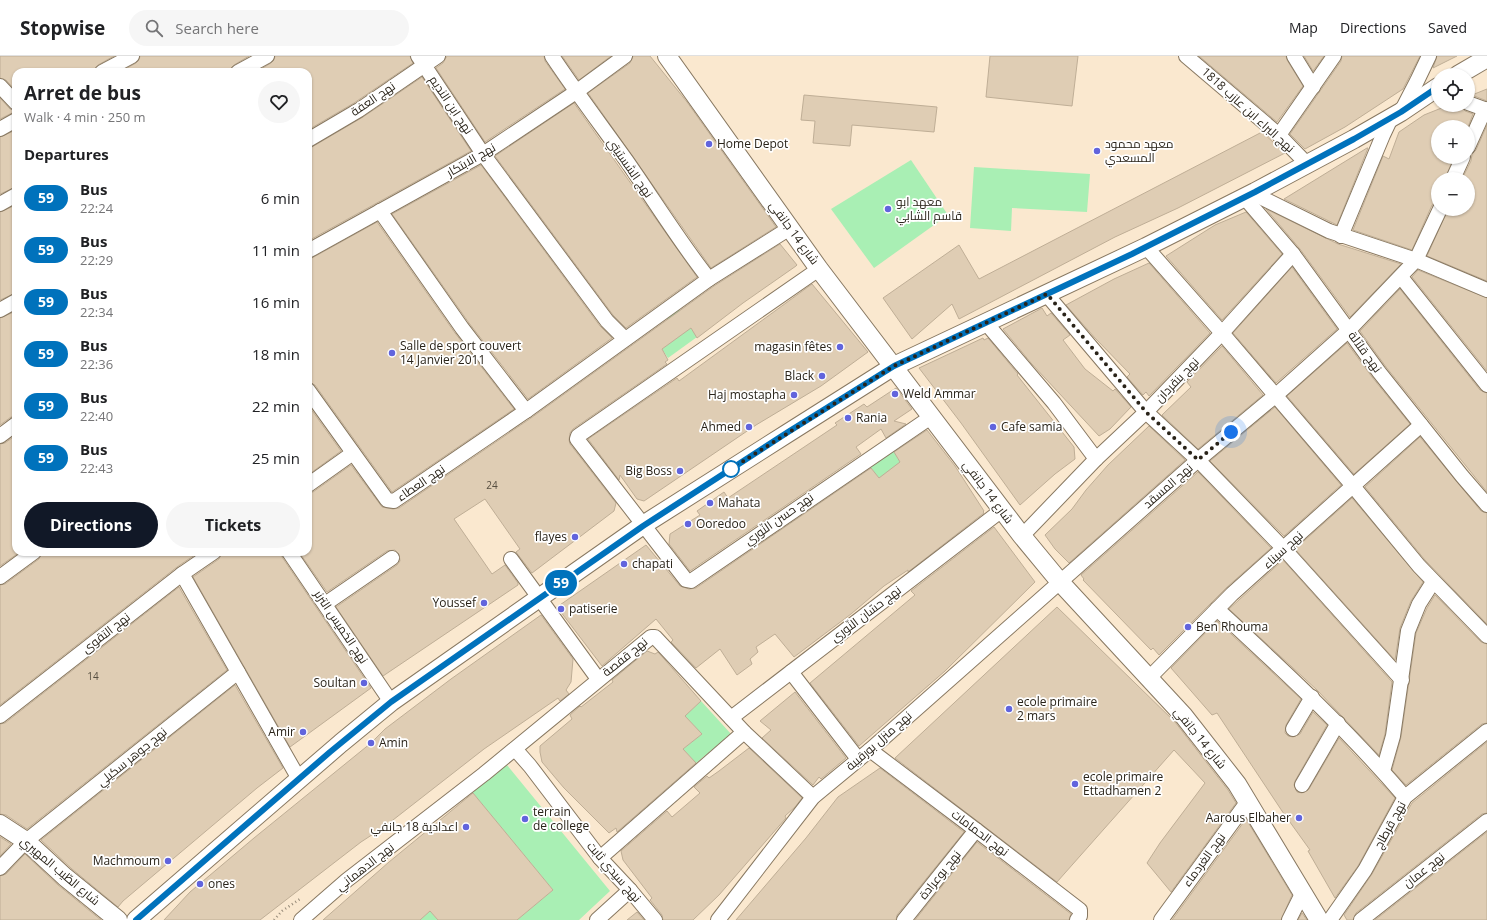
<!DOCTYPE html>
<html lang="en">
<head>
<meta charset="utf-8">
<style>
	:root { --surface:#fff; --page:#f6f6f6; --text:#202124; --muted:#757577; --line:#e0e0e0; --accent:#111827 }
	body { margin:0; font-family:"Open Sans",Cairo,sans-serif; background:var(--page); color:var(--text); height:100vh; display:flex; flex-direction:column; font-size:15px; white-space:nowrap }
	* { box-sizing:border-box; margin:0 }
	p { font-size:13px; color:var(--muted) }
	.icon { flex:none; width:22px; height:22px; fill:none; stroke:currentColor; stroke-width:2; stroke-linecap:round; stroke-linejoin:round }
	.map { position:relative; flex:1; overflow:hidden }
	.details { position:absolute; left:12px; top:12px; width:300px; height:488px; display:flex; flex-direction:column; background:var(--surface); border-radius:12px; box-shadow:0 1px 3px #0004 }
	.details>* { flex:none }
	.badge { padding:0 8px; border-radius:13px; font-size:14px; line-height:26px }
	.buttons { position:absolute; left:1431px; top:12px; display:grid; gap:8px }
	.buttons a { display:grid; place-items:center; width:44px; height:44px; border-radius:50%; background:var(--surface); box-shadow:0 1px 3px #0004; font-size:20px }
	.you { position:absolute; width:20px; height:20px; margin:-10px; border:3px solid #fff; border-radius:50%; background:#1a73e8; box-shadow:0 0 0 6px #1a73e833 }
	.map>.badge { position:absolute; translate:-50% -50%; box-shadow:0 0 0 2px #fff }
	h2 { padding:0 12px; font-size:15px; line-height:36px }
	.round { display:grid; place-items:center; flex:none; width:42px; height:42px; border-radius:21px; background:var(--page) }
	.overview { display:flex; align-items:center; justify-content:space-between; height:68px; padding:0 12px }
	h1 { font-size:19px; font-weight:700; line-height:30px }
	.action { display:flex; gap:8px; margin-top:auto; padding:8px 12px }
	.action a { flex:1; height:46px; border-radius:24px; background:var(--accent); color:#fff; font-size:16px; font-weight:700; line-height:46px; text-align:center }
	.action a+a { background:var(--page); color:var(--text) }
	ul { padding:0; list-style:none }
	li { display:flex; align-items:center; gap:12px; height:52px; padding:0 12px }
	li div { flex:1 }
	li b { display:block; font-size:15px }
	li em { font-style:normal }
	li .badge { min-width:44px; font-weight:700; text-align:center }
	header { display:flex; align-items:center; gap:24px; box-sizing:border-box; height:56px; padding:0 20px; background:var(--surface); border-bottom:1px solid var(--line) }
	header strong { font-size:19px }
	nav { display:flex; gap:22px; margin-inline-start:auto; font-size:14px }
	.search { width:280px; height:36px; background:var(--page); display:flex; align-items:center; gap:10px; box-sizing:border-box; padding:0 14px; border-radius:22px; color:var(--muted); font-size:15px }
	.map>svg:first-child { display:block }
</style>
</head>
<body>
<header>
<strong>Stopwise</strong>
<div class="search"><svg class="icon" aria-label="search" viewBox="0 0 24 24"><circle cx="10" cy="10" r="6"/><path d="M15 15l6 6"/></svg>Search here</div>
<nav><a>Map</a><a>Directions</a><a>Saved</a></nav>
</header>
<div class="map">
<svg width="1487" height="864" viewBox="0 0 1487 864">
	<rect width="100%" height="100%" fill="#fae8cf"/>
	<g fill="#a9efb4">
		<path d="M911,104L948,159L874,212L831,153Z"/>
		<path d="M974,111L1090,118L1087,156L1012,152L1011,175L970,172Z"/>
		<path d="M677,250L697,281L668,302L662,293L679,280L665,259Z"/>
		<path d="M892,392L900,406L901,452L869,409Z"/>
		<path d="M701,645L731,678L696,707L683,693L702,678L685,660Z"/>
		<path d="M507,709L610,835L579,864H517L553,834L472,736Z"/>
		<path d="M430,855L438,864H420Z"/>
	</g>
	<g fill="#dfcdb4" stroke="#bfae96">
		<path d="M0,0H114L98,9L95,12L94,16H16V35L6,24L0,22Z"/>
		<path d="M140,0H249L234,9L231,12L230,16H120L136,7L139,4Z"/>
		<path d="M275,0H410L413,7L354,47L308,74V16H256L271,7L274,4Z"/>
		<path d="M447,0H544L545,5L565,33L485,86L436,12L443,7Z"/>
		<path d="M562,0H611L579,24Z"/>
		<path d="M633,0H650L687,46L776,171L711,212L588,37L630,7Z"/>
		<path d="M990,0H1078L1072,50L986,41Z"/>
		<path d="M1199,0H1286L1287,4L1303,30L1277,66Z"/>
		<path d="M1304,0H1324L1313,15Z"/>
		<path d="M1342,0H1420L1403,33L1345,71L1305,93L1290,78L1341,5Z"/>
		<path d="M1437,0H1457L1433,12Z"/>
		<path d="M422,21L471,95L308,185V92L312,91L363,61Z"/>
		<path d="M1487,33V45L1472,39Z"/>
		<path d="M804,39L937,51L934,76L852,69L850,90L813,87L815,65L801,64Z"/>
		<path d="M0,42L10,53L16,55L0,63Z"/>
		<path d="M574,47L697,221L626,272L613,259L495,100Z"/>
		<path d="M1449,49H1460L1465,55L1473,58L1468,71H1438V101H1454L1445,123H1438V145L1432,149L1412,194L1353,174L1383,100L1389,103L1399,76L1424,59Z"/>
		<path d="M1487,69V225L1427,200L1448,153H1468V123H1462L1471,105L1472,98L1476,94Z"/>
		<path d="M16,74V131L0,138V81Z"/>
		<path d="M1262,76L1285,97L1178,152L1115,181L959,263L952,248L912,283L883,242L959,189L979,223Z"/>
		<path d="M1367,92H1368L1337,169L1284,143Z"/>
		<path d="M481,109L600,270L612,282L528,343L469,267L392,158Z"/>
		<path d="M16,149V237L0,244V156Z"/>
		<path d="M1266,153L1338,188L1401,208L1350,261L1300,193Z"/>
		<path d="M1246,156L1282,198L1222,264L1166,200L1215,169Z"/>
		<path d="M377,166L455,277L514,353L392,436L315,329L308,326V203L312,202Z"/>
		<path d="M780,188L797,209L796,210L743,247L697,282L691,272L662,293L668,304L665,306L667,308L573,373L570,377L569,384L570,388L616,447L614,455L532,517L516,496L520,493L485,443L454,463L492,518L505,509L518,527V529L383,620L336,551L397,509L400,505L399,498L395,494L387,495L327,536L299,496H308V437L313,436L351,409L382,451L393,453L399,452L531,362L714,230Z"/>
		<path d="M1149,207L1210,277L1149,340L1146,336L1143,339L1127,321L1130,318L1095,282L1066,249L1114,223Z"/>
		<path d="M1292,211L1337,273L1276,327L1233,277Z"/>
		<path d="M1418,214L1487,242V315L1412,221Z"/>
		<path d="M812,228L868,296L821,330L756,369L644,445L637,443L620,419L619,424L588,383L677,322L679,325Z"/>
		<path d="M1400,233L1480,334L1487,337V436L1386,311L1360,275Z"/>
		<path d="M1042,252L1047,260L1051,257L1070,279L1063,284L1085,313L1113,335L1115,333L1131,351L1110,373L1099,380L1031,307L1003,273Z"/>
		<path d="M16,255V360L11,361L0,369V262Z"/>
		<path d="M983,282L984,284L988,282L1018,318L1017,319L1074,391L1075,403L1055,418L1020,449L961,367L919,312Z"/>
		<path d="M1347,287L1372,321L1410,368L1354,418L1287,340Z"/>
		<path d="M1222,290L1263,339L1198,393L1162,359L1191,331L1187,326Z"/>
		<path d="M896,332L912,353L894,365L906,368L886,382L881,373L856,391L861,398L690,515L669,488L670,478L700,459L697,455L724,436L728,442L837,369L835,367L864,348L867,351Z"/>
		<path d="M308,349L341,395L308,419Z"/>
		<path d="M1275,351L1341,429L1284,480L1210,405Z"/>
		<path d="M1149,370L1185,404L1069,507L1055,493L1045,479L1072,453L1086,434L1108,409Z"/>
		<path d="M927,374L955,410L984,455L983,456L984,457L908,516V514L884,530L851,558L794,601L775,578L756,591L758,596L750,603L752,608L737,619L720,593L696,612L671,586L673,584L656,563L602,610L557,551L646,489L680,530L689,533L696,532L871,412L879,422L900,406L894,396Z"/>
		<path d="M16,379V496H20L0,510V388L5,387Z"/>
		<path d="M1420,381L1481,455L1487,457V568L1425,504L1365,431Z"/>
		<path d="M1198,416L1271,492L1226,532L1159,599L1153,592L1151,594L1083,524L1084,523L1081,519Z"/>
		<path d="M1352,442L1423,526L1411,545L1400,572L1395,604L1295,493Z"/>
		<path d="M994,471L1035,526L945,615L859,690L810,627L915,539L911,535Z"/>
		<path d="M42,496H199L177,511L0,649V529L5,528L39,503Z"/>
		<path d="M222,496H281L282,501L371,632L290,691L193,521L219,503Z"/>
		<path d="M1283,504L1392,626L1385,678L1379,699L1317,634L1229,553Z"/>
		<path d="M179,531L227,614L27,773L6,759L0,758V668L5,667Z"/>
		<path d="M1435,539L1481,586L1487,588V667L1482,668L1406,729L1392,714L1401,681L1416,577L1427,552Z"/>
		<path d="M1057,551L1175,666L1228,734L1236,747L1171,836L1147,807L1160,787L1205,727L1174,694L1057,826L895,702Z"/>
		<path d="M541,559L573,603L571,626L566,634L569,638L560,645L558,642L484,693L384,771L361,786L260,864H164L190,836L254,782L371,687L385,673L451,623Z"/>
		<path d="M1217,565L1301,643L1286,669L1285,677L1288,680L1293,681L1300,678L1313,656L1327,669L1295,725L1294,729L1297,736L1302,737L1309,733L1339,682L1395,742L1358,810L1335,842L1308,795L1310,794L1282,755L1217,657L1212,659L1171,612Z"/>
		<path d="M647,595L655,598L658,596L701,645L685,660L702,678L683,693L696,707L617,776L616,772L609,777L564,732L542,706L540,696V690L572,663L570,659L580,650L581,651L613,626L612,624Z"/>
		<path d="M235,629L283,712L257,732L123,845L118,851L72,813L41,784Z"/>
		<path d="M795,636L846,702L821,723L819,721L813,729L762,682L771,674L760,665Z"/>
		<path d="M1487,686V757L1482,758L1356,857L1353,864H1347L1344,859L1372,818L1412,747Z"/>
		<path d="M749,692L802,742L795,751L785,760L786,762L719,839L693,864H663L662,859L650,844L652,842L623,804L621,795L667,755L672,761L700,737L694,731L707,720L709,722L719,715Z"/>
		<path d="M880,712L964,776L897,859L896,864H736L806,782L838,741Z"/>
		<path d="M473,737L553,834L517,864H438L430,855L420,864H323L389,806Z"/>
		<path d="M1246,763L1292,839L1281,864H1172Z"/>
		<path d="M1487,776V864H1375Z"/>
		<path d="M0,781L11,788L0,800Z"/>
		<path d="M977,786L1071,858L1069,864H915Z"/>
		<path d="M25,798L58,829L101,864H0V820L6,818Z"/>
		<path d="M637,856L644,864H627Z"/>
		<path d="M1302,857L1307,864H1298Z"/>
	</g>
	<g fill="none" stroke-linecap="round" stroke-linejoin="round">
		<g stroke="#887861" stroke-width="16">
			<g id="minor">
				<path d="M418,0L483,98L607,265L625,283"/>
				<path d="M552,0C576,36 601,69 626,104C654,144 679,185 709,223"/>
				<path d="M1186,0L1279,79L1308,109"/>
				<path d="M1294,0L1313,31"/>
				<path d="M102,16L132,0"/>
				<path d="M238,16L267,0"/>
				<path d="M0,30L16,47"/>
				<path d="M1468,47L1487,54"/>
				<path d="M1401,56L1417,25L1429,0"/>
				<path d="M0,73L16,64"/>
				<path d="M1279,79L1334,0"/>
				<path d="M308,84L359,54L438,0"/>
				<path d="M1468,91L1485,53"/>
				<path d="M1453,123L1463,101"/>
				<path d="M1255,136L1260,141L1329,175L1416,204L1487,234"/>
				<path d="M1244,141L1293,198L1379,316L1462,420L1487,449"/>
				<path d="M0,148L16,139"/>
				<path d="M380,155L462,272L526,355"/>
				<path d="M1341,180L1383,79L1391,62"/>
				<path d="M1146,191L1222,277L1353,430L1419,510L1487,580"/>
				<path d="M308,195L483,98L576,36L625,0"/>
				<path d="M819,213L578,380L577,383L686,524L691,525L931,361"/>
				<path d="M1401,221L1487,329"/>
				<path d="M1047,239L1146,356L1198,404L1284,493L1402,624"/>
				<path d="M0,254L16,245"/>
				<path d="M986,267L1054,347L1096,403"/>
				<path d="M308,334L387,444L394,445L526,355L709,223L790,172"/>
				<path d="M0,380L16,368"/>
				<path d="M308,429L353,397"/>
				<path d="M1022,480L1096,403L1146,356L1222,277L1293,198"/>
				<path d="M289,496L391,646"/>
				<path d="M511,503L598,623"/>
				<path d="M182,518L299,723"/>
				<path d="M0,521L34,496"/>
				<path d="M325,548L392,502"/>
				<path d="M1217,553C1282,613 1347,673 1405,741"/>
				<path d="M791,616L858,703"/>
				<path d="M1149,622L1232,538L1421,369"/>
				<path d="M0,660L182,518L214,496"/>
				<path d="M731,662L1002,454"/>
				<path d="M1293,673L1312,641"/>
				<path d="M515,693L530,710L600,802L630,834L655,864"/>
				<path d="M870,694L976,774L1080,854V860L1077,864"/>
				<path d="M1383,715L1393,680L1408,575L1419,548L1433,526"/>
				<path d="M1302,729L1338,667"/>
				<path d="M600,802L744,676"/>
				<path d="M0,812L26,785L238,616"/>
				<path d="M301,864L347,824L484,718L651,581H655L744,676L813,741"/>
				<path d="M597,864L630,834"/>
				<path d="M718,864L813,741L870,694L1198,404L1275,340L1349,274L1416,204L1440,153"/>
				<path d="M904,864L976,774"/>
				<path d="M1161,864L1248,745"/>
				<path d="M1289,864L1303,836"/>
				<path d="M1330,864L1365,814L1405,741L1487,675"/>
				<path d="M1361,864L1487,765"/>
			</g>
		</g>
		<g stroke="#887861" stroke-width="20">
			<g id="tertiary">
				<path d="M667,0L819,213L1022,480L1060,526L1183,659L1237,728L1319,864"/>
				<path d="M1458,19L1487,2"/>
				<path d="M0,768L26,785L65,821L118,864"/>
				<path d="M136,864L341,687L391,646L643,469L788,377L894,310L1146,191L1255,136L1354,83L1401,56L1438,31"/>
			</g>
		</g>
		<path stroke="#978b79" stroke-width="2.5" stroke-dasharray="1 3" stroke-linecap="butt" d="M274,864L282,855L300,843"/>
		<use href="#minor" stroke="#fff" stroke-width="14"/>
		<use href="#tertiary" stroke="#fff" stroke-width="18"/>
	</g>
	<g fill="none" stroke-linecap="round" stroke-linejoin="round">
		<g stroke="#fff" stroke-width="9">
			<path id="line" d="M136,864L330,696L391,646L643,470L788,376L894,310L1132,198L1255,136L1354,83L1401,56L1438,31"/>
		</g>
		<use href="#line" stroke="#0072bc" stroke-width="6"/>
		<path stroke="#292319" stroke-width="4" stroke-dasharray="0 7.2" d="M731,413L894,310L1047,238L1146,356L1198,404L1231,376"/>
	</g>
	<g fill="#6164dd" stroke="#fff" stroke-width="1.5">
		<circle cx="709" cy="88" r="4"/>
		<circle cx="1097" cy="95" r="4"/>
		<circle cx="888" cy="153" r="4"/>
		<circle cx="840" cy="291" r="4"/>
		<circle cx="392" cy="297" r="4"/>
		<circle cx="822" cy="320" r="4"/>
		<circle cx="895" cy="338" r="4"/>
		<circle cx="794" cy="339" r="4"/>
		<circle cx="848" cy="362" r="4"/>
		<circle cx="749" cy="371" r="4"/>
		<circle cx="993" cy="371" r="4"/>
		<circle cx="680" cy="415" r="4"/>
		<circle cx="710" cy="447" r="4"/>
		<circle cx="688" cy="468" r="4"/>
		<circle cx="575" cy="481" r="4"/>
		<circle cx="624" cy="508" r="4"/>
		<circle cx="484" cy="547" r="4"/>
		<circle cx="561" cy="553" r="4"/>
		<circle cx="1188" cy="571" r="4"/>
		<circle cx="364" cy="627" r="4"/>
		<circle cx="1009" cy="653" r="4"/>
		<circle cx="303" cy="676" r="4"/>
		<circle cx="371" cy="687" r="4"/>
		<circle cx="1075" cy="728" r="4"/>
		<circle cx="1299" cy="762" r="4"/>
		<circle cx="525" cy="763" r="4"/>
		<circle cx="466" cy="771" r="4"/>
		<circle cx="168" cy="805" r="4"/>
		<circle cx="200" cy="828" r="4"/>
	</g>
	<circle fill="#fff" stroke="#0072bc" stroke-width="2" cx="731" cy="413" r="8"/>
	<g text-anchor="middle" stroke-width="3.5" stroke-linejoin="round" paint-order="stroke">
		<g font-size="10" fill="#564e40">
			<text x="492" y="433">24</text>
			<text x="93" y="624">14</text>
		</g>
		<g font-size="12" fill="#292319" stroke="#fff">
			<text transform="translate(373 43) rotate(-34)" y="4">نهج العفة</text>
			<text transform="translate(451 49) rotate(56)" y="4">نهج ابن النديم</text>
			<text transform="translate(1248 54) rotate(42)" y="4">نهج البراء ابن عازب 1818</text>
			<text transform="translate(471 104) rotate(-30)" y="4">نهج الابتكار</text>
			<text transform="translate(630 112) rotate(55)" y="4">نهج الشستيتي</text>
			<text transform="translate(794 177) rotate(54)" y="4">شارع 14 جانفي</text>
			<text transform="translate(1365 296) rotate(54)" y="4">نهج قلاّلة</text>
			<text transform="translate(1177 324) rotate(-46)" y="4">نهج بنقردان</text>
			<text transform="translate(421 427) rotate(-34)" y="4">نهج العطاء</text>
			<text transform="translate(1168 430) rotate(-41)" y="4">نهج المسقد</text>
			<text transform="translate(988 436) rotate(53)" y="4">شارع 14 جانفي</text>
			<text transform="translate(779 463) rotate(-35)" y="4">نهج حسن النّوري</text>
			<text transform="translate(1283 494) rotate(-42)" y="4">نهج سيناء</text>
			<text transform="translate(866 558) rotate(-37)" y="4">نهج حسّان النّوري</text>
			<text transform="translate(341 571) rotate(56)" y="4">نهج الخميس الترنر</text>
			<text transform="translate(106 577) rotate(-38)" y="4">نهج التقوى</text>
			<text transform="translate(625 601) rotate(-39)" y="4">نهج قفصة</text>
			<text transform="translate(1200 682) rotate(51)" y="4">شارع 14 جانفي</text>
			<text transform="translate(879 685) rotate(-41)" y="4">نهج منزل بورقيبة</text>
			<text transform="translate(132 701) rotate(-39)" y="4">نهج جوهر سكيلي</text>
			<text transform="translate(1390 769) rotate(-61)" y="4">نهج قرطاج</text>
			<text transform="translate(980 777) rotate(37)" y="4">نهج الحمامات</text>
			<text transform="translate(1204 804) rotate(-54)" y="4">نهج الغردماء</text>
			<text transform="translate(365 811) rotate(-38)" y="4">نهج الدهماني</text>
			<text transform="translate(1424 814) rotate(-38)" y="4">نهج عمان</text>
			<text transform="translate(60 815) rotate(40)" y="4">شارع الطّيب المهيري</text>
			<text transform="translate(614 816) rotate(49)" y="4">نهج سيدي ثابت</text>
			<text transform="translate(940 819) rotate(-51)" y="4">نهج بوعرادة</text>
		</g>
		<g font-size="12" fill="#292319" stroke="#fff" text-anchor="start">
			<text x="717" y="92">Home Depot</text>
			<text x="1105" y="92">معهد محمود<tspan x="1105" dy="14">المسعدي</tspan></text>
			<text x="896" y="150">معهد ابو<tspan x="896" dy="14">قاسم الشابي</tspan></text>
			<text x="400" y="294">Salle de sport couvert<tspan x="400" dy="14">14 Janvier 2011</tspan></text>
			<text x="832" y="295" text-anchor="end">magasin fêtes</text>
			<text x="814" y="324" text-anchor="end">Black</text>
			<text x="903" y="342">Weld Ammar</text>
			<text x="786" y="343" text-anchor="end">Haj mostapha</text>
			<text x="856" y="366">Rania</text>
			<text x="741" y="375" text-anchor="end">Ahmed</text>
			<text x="1001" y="375">Cafe samia</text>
			<text x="672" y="419" text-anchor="end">Big Boss</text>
			<text x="718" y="451">Mahata</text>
			<text x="696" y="472">Ooredoo</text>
			<text x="567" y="485" text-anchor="end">flayes</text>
			<text x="632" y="512">chapati</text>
			<text x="476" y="551" text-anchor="end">Youssef</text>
			<text x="569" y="557">patiserie</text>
			<text x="1196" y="575">Ben Rhouma</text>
			<text x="356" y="631" text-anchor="end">Soultan</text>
			<text x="1017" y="650">ecole primaire<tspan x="1017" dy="14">2 mars</tspan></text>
			<text x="295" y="680" text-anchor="end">Amir</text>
			<text x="379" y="691">Amin</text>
			<text x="1083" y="725">ecole primaire<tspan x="1083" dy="14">Ettadhamen 2</tspan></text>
			<text x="533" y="760">terrain<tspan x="533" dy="14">de college</tspan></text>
			<text x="1291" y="766" text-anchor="end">Aarous Elbaher</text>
			<text x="458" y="775" text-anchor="end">اعدادية 18 جانفي</text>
			<text x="160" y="809" text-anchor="end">Machmoum</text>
			<text x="208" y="832">ones</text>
		</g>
	</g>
</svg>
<div class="buttons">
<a><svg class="icon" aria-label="locate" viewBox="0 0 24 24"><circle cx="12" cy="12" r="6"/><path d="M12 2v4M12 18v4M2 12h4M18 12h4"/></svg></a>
<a>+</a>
<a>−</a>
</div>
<div class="you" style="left:1231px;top:376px"></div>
<b class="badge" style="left:561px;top:527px;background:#0072bc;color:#fff">59</b>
<section class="details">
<div class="overview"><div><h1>Arret de bus</h1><p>Walk · 4 min · 250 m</p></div><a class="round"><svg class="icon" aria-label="heart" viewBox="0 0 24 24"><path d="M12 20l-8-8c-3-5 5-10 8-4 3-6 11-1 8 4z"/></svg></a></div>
<h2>Departures</h2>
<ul>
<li><span class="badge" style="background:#0072bc;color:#fff">59</span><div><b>Bus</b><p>22:24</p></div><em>6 min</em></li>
<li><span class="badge" style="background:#0072bc;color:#fff">59</span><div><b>Bus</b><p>22:29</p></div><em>11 min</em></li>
<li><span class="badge" style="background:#0072bc;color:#fff">59</span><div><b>Bus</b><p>22:34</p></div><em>16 min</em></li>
<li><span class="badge" style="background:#0072bc;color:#fff">59</span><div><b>Bus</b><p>22:36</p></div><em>18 min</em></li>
<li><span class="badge" style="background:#0072bc;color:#fff">59</span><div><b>Bus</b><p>22:40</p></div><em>22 min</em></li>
<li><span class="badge" style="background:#0072bc;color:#fff">59</span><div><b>Bus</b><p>22:43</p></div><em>25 min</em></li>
</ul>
<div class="action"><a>Directions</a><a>Tickets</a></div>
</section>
</div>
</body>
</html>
